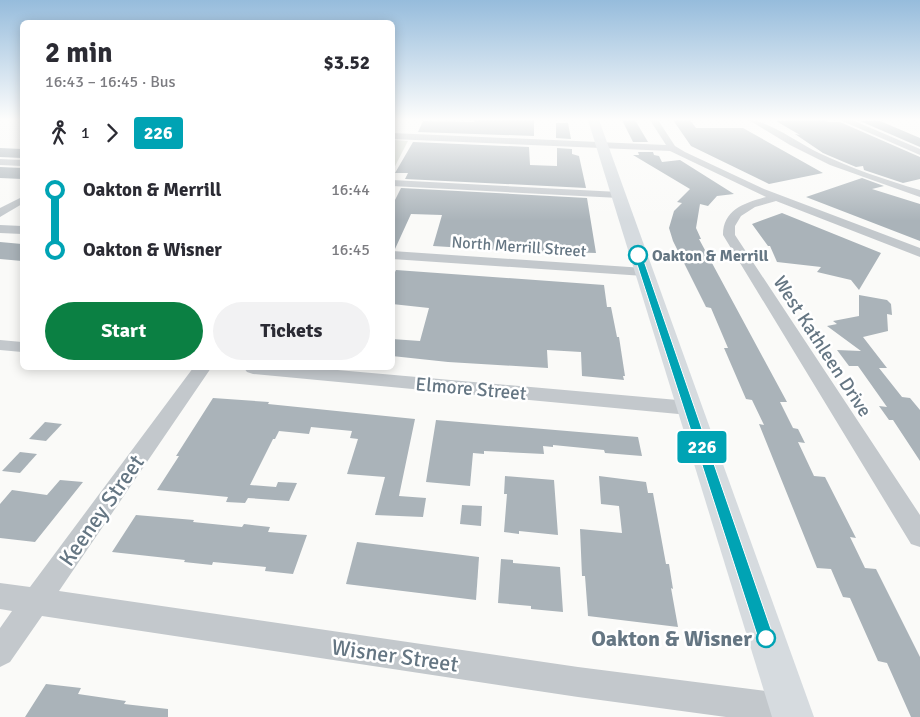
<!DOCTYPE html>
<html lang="en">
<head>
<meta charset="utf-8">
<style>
	:root { --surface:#fff; --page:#f2f2f3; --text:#2b2b33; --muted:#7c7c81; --accent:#0b8043 }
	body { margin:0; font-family:Signika,sans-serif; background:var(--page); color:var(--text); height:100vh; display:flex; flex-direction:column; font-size:19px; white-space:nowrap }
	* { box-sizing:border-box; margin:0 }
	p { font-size:16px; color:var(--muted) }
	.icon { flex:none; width:28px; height:28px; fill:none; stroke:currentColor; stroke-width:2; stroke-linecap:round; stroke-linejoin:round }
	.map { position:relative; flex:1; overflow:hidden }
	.panel { position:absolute; left:20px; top:20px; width:375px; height:350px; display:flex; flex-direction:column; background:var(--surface); border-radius:8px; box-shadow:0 2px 12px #0003 }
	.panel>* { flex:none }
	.badge { padding:0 10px; border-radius:4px; font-size:18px; line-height:32px }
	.map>.badge { position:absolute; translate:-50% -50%; box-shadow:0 0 0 2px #fff }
	.legs { display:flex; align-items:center; gap:8px; height:55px; padding:0 25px; font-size:16px }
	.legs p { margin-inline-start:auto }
	.head { display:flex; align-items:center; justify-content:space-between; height:85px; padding:0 25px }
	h1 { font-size:28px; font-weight:800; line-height:38px }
	.cta { display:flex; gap:10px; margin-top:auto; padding:10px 25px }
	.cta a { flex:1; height:58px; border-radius:30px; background:var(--accent); color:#fff; font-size:20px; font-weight:800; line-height:58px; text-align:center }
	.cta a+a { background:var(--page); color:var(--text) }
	ul { padding:0 25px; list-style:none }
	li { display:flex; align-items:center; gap:18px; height:60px; font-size:19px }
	li i { display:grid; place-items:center; width:8px; height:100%; margin:0 6px; background:currentColor }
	li i::after { content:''; width:12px; height:12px; margin:-6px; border:4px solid; border-radius:50%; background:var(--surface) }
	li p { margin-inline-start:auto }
	li:first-child i { background:linear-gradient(#0000 50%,currentColor 0) }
	li:last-child i { background:linear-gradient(currentColor 50%,#0000 0) }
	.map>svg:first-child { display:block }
</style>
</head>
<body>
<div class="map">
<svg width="920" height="717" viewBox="0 0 920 717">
	<rect width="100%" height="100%" fill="#fafaf8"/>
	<path fill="#dadfd7" d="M393,140L408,141L393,170L392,140Z"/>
	<g fill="#aab3b9">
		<path d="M475,120H534V136L418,132L423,121H426L474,122Z"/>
		<path d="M622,120H635L648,142H633Z"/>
		<path d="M673,120H690L696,128H743L823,173L769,184L691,146Z"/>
		<path d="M824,120L828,122H840L920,157V179L903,183L864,170L863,166L856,167L844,162L823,153L795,134L800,135L776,121Z"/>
		<path d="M860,121H880L920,138V147Z"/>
		<path d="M556,123H568L571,139L556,138Z"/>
		<path d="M413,142L529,147L530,165L557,166V148L572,149V154L579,156L586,188L405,179L408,173H395Z"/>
		<path d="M0,148L22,149V158L0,157Z"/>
		<path d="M638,152H653L654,155L659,156L662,162L680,160L734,194L717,196L708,206L700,204L696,228L701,239H699L787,402H780L793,428L798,429L805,443L798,442L814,476L825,477L856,538L850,537L865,568L876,569L920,657V717H911L887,663L878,661L850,598L843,597L831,569L817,568L759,424L764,425L752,400L746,399L724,348H728L711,308L706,307L673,241L669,228L674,211L682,203L677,202L690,189L633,155H639Z"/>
		<path d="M0,167L22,168V179L0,178Z"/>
		<path d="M862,178L884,186L872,189L920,204V241L806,197Z"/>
		<path d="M401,188L587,198L596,253L566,252V254L433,246L442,215L411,214L395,249H392V206Z"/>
		<path d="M782,213L881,253L859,290L851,280L817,272L821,267L777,262L770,246H768L752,224Z"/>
		<path d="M0,242L22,244V261L0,259Z"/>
		<path d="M396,270L604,285L607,307H611L617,337H619L625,376H623L624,380L582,376L581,352L547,350L548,368L448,362L392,356V339L420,341L429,308L392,304V278Z"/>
		<path d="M859,295L887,300L891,304L892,315L887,314L888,331L863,337L887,368H879L902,397L910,398L920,410V461L893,420H889L879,406L887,407L858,366H849L837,350L861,351L827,326L837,324L833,321L859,316Z"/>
		<path d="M213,398L269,402L268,404L415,419L399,496L426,498L423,517L375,515L385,477L347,474L358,439L350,438L352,431L311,427L309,434L279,431L275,439H273L250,485L276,487L278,482L297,483L289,501L248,498L245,503L226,502L228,497L157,490L179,456H176Z"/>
		<path d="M436,420L638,437L642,456L605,453L604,450L553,445V447L543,446L544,454L484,451V454L473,453L470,486L426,482Z"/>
		<path d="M45,422L62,424L46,441L29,439Z"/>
		<path d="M20,452L37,454L20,473L2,471Z"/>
		<path d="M505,476L554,480L558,535L519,531V534L504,532L507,494H504Z"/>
		<path d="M599,476L646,482L648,493H653L666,564H669L673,589L671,588L678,627L588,616L585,576H582L580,529L622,533L619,506L601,504Z"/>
		<path d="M60,480L83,482L35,542L0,538V504L12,490L47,495Z"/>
		<path d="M462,505L482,506L481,526L460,524Z"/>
		<path d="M136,515L194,520L193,522L242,527L244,524L270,527L268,532L307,535L293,574L265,571L266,567L213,562L212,565L184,562L185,560L112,552Z"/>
		<path d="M357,542L479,557L476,600L346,584Z"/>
		<path d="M501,559L513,560V563L560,567L563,612L531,609V606L498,603Z"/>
		<path d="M46,684L81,688L78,694L126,701L124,704L168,709V717H25Z"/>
	</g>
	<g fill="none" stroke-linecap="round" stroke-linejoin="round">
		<g fill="#c3c8cc" fill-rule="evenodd">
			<path d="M650,120H658L675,146L685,152L764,189L920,248V257L776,201L755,207L741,216L735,226V235L920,515V547L911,544L723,235C723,210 744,203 766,197L670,151L392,139V133L666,145Z"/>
			<path d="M749,120C767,120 800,144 819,153C851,168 885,180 920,190V197L830,165L790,145Z"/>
			<path d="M840,120H852L920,149V155Z"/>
			<path d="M0,159L22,160V166L0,165Z"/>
			<path d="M392,180L619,192L625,195L619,198L392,186Z"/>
			<path d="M22,197V204L0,217V208Z"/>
			<path d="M0,225L22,226V234L0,233Z"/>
			<path d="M392,251L644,268L649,269L651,272L649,275L644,276L392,259Z"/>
			<path d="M0,340L22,342V352L0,350Z"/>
			<path d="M193,368H211L59,591L578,667L790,694L801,699L806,710L803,717H726L578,697L42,616L10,662L0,667V628L12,611L0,609V583L30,587Z"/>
			<path d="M244,368H315L689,401L696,403L699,408L696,413L689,415L253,374L247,372Z"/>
		</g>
		<path fill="#d6dbdf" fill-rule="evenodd" d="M588,120H599L814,717H772Z"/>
	</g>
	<linearGradient id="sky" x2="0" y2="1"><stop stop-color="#96bcdc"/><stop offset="0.54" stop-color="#fdfdfc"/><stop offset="1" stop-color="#fdfdfc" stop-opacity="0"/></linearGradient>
	<rect width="920" height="221" fill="url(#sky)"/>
	<path fill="#00a3b4" stroke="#fff" d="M635,253L642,255L774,638L772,644L766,646L761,644L758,638L634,255Z"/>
	<g fill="#fff" stroke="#00a3b4" stroke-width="2.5">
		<circle cx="638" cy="255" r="9"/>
		<circle cx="766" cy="638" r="9"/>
	</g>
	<g text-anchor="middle" stroke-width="5" stroke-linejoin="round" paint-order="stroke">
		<g font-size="16" fill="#657683" stroke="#fff">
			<text transform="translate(519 246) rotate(4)" y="6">North Merrill Street</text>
		</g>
		<g font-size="16" font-weight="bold" fill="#657683" stroke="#fff" text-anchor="start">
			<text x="652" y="261">Oakton &amp; Merrill</text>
		</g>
		<g font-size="19" fill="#657683" stroke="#fff">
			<text transform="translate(823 346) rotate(57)" y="7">West Kathleen Drive</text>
			<text transform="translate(471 388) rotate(5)" y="7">Elmore Street</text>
		</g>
		<g font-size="22" fill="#657683" stroke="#fff">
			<text transform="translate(101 510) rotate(-55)" y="8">Keeney Street</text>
			<text transform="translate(395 655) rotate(8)" y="8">Wisner Street</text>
		</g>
		<g font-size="22" font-weight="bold" fill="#657683" stroke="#fff" text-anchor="end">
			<text x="752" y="646">Oakton &amp; Wisner</text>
		</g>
	</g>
</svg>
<b class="badge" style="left:702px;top:447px;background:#00a3b4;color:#fff">226</b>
<section class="panel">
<div class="head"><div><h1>2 min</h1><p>16:43 – 16:45 · Bus</p></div><b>$3.52</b></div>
<div class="legs"><svg class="icon" aria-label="walk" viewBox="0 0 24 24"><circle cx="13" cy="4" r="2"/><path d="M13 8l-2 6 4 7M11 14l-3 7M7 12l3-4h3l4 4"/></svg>1<svg class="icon" aria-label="forward" viewBox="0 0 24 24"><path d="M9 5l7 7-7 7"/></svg><b class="badge" style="background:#00a3b4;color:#fff">226</b></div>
<ul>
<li><i style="color:#00a3b4"></i><b>Oakton &amp; Merrill</b><p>16:44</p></li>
<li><i style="color:#00a3b4"></i><b>Oakton &amp; Wisner</b><p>16:45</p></li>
</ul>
<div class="cta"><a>Start</a><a>Tickets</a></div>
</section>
</div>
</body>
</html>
